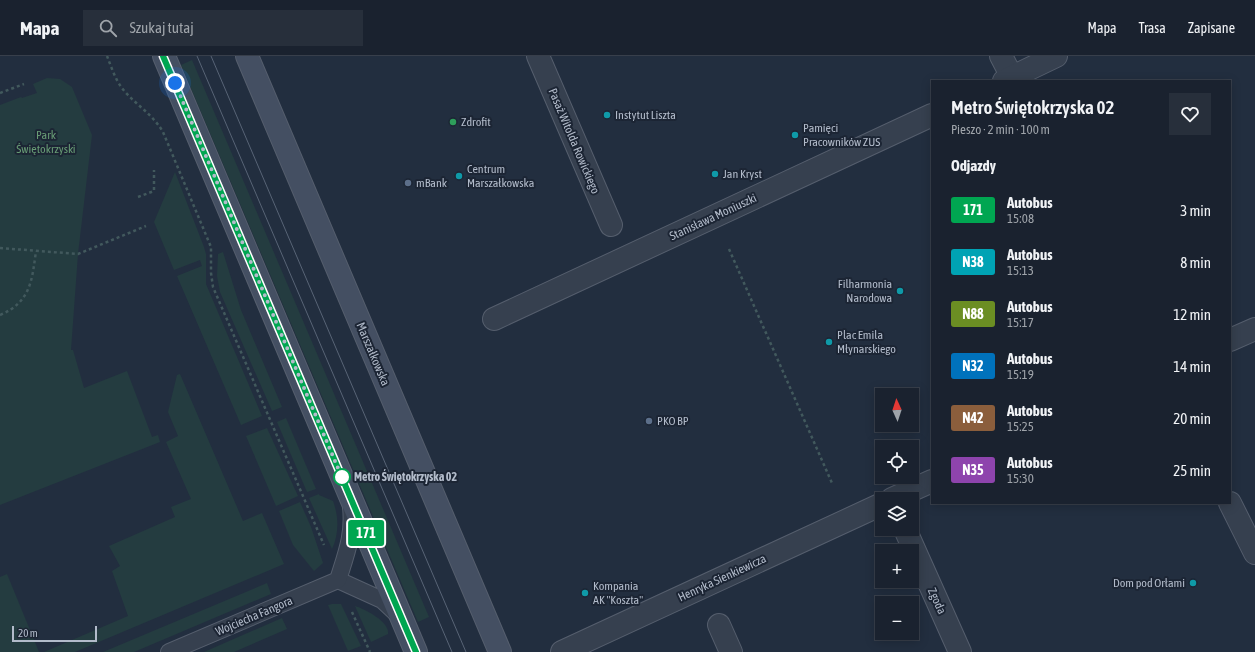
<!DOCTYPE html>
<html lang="pl">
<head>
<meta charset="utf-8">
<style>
	:root { --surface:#1a222f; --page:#272f3b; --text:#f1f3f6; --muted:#9fa4aa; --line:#383f4b }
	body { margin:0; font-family:"Asap Condensed",sans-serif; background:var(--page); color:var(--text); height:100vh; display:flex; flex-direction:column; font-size:15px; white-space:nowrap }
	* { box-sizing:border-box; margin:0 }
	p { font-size:13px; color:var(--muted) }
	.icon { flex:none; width:22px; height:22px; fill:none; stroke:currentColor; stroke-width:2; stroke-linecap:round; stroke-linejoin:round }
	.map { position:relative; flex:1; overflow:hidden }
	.panel { position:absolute; left:931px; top:24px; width:300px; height:424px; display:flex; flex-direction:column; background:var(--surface); border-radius:0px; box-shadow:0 2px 10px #0003,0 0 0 1px var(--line) }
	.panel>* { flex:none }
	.badge { padding:0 8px; border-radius:3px; font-size:14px; line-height:26px }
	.needle { width:26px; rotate:357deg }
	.fabs { position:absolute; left:875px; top:332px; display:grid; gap:8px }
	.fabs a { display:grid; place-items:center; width:44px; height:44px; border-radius:0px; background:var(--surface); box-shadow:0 2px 10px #0003,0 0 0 1px var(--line); font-size:20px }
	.scale { position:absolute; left:12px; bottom:10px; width:85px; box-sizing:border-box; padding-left:4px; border:2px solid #b2bbca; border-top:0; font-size:11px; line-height:14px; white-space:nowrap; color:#b2bbca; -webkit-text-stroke:3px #1c2534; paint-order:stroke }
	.you { position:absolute; width:20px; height:20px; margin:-10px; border:3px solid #fff; border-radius:50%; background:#1a73e8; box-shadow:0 0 0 6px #1a73e833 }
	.map>.badge { position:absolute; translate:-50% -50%; box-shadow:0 0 0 2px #fff }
	h2 { padding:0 20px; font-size:15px; line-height:36px }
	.round { display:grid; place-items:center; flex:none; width:42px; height:42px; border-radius:0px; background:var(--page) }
	.head { display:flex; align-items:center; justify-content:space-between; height:68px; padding:0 20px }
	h1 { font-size:19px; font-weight:600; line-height:30px }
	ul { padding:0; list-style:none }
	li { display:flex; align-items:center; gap:12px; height:52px; padding:0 20px }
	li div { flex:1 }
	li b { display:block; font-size:15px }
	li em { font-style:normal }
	li .badge { min-width:44px; font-weight:700; text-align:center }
	header { display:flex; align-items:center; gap:24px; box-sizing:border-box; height:56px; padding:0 20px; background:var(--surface); border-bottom:1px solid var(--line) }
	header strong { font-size:19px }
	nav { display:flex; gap:22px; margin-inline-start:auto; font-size:14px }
	.search { width:280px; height:36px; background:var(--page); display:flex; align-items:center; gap:10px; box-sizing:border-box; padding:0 14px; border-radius:0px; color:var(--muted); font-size:15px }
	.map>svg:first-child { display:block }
</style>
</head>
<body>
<header>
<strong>Mapa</strong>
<div class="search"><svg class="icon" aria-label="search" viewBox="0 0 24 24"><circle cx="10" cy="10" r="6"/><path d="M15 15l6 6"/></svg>Szukaj tutaj</div>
<nav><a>Mapa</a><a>Trasa</a><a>Zapisane</a></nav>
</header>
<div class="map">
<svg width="1255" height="596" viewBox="0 0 1255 596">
	<rect width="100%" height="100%" fill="#222e3f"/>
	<g fill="#243c40">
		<path d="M192,4L429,561L418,566L181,9Z"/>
		<path d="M47,22L60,23L72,31L92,79L78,198L71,294H73L84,332L127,315L152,381L158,379L160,386L0,449V49L21,41L22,42L37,37L33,28Z"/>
		<path d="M175,116L204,191L206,198V228L262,360L241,369L177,220L202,210L200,204L174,214L154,166Z"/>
		<path d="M223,196L241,254L282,351L272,355L220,236L217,220L218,198Z"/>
		<path d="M180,318L243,465L262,457L284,508L75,596H44L128,560L112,515L120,510L109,490L175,461L171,451L191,443L166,386L178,380L168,356L177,319Z"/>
		<path d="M286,362L316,433L307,436L277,366Z"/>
		<path d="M267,372L298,440L276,450L246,380Z"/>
		<path d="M319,438V439L333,445C339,461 339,478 332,493L309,442Z"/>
		<path d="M300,446L311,471L323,507L314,515L293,489L279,455Z"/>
		<path d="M7,518L39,596H0V521Z"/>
		<path d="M267,527L271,538L134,596H103Z"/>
		<path d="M332,548H341L361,590L348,595L328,549Z"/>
		<path d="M355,550C365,553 390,566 388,578L371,586Z"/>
		<path d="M282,562L287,573L234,596H204Z"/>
	</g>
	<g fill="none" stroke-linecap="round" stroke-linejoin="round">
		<g stroke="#555e6d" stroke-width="18">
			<g id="service">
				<path d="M338,524L382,544L398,559"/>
				<path d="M169,596L338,524C346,498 354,479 351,451"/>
			</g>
		</g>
		<g stroke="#555e6d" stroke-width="24">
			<g id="pedestrian">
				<path d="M538,0L611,169"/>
				<path d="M719,569L731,596"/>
			</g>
		</g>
		<g stroke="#555e6d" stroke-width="24">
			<g id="minor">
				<path d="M1001,0L1014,25"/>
				<path d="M1004,25L1056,0"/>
				<path d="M494,263L932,59"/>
				<path d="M1230,284L1255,273"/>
				<path d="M892,443L932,425"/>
				<path d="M1230,447L1255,497"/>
				<path d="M905,473L960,596"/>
				<path d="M562,596L882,448"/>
			</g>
		</g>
		<g stroke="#555e6d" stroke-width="24">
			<g id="secondary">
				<path d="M164,0L416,596"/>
				<path d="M247,0L500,596"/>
			</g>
		</g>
		<g stroke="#42595d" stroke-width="2.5" stroke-dasharray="3 3" stroke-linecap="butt">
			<path d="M107,0C111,10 115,23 122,32C134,48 152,57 163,76L211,191V217L213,231L324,489"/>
			<path d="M0,37L24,28"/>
			<path d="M138,141L154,135V114"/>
			<path d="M0,192L78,198L146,170"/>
			<path d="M729,193L832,427"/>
			<path d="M0,259C31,246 32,224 36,195"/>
			<path d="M352,556L370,596"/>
		</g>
		<use href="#service" stroke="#36404f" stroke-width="16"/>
		<use href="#pedestrian" stroke="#36404f" stroke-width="22"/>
		<use href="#minor" stroke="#36404f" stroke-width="22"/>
		<use href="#secondary" stroke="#444f62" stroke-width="22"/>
		<g stroke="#586476" stroke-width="1">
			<path d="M197,0L452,596"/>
			<path d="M211,0L466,596"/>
		</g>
	</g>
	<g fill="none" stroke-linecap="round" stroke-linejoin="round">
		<g stroke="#fff" stroke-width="9">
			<path id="line" d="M163,0L416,596"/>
		</g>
		<use href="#line" stroke="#00a651" stroke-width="6"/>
		<path stroke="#b2bbca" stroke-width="4" stroke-dasharray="0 7.2" d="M175,27L343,424L342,421"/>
	</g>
	<g fill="#0f9aa8" stroke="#1c2534" stroke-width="1.5">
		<circle cx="607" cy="59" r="4"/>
		<circle cx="795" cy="79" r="4"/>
		<circle cx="715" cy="118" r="4"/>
		<circle cx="459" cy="120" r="4"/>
		<circle cx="900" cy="235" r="4"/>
		<circle cx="829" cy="286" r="4"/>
		<circle cx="1193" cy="527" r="4"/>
		<circle cx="585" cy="537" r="4"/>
	</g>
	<circle fill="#2e9e5b" stroke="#1c2534" stroke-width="1.5" cx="453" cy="66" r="4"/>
	<g fill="#5c6f8a" stroke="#1c2534" stroke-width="1.5">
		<circle cx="408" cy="127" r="4"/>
		<circle cx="649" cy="365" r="4"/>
	</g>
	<circle fill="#fff" stroke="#00a651" stroke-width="2" cx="342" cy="421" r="8"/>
	<g text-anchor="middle" stroke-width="4" stroke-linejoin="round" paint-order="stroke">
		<g font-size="12" fill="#b2bbca" stroke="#1c2534" text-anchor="start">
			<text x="615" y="63">Instytut Liszta</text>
			<text x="461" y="70">Zdrofit</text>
			<text x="803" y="76">Pamięci<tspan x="803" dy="14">Pracowników ZUS</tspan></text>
			<text x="467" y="117">Centrum<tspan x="467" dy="14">Marszałkowska</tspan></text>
			<text x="723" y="122">Jan Kryst</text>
			<text x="416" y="131">mBank</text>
			<text x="892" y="232" text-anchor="end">Filharmonia<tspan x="892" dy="14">Narodowa</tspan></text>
			<text x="837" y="283">Plac Emila<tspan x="837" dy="14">Młynarskiego</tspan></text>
			<text x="657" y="369">PKO BP</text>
			<text x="1185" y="531" text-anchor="end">Dom pod Orłami</text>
			<text x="593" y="534">Kompania<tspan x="593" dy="14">AK "Koszta"</tspan></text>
		</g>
		<g font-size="12" fill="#689c75" stroke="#1c2534">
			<text x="46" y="83">Park<tspan x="46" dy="14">Świętokrzyski</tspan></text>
		</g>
		<g font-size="12" fill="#b2bbca" stroke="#1c2534">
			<text transform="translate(574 85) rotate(67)" y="4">Pasaż Witolda Rowickiego</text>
			<text transform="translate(713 161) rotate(-25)" y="4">Stanisława Moniuszki</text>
			<text transform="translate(373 298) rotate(67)" y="4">Marszałkowska</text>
			<text transform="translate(722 522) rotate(-25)" y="4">Henryka Sienkiewicza</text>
			<text transform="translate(937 545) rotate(65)" y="4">Zgoda</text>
			<text transform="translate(254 560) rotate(-23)" y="4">Wojciecha Fangora</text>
		</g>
		<g font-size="12" font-weight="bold" fill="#b2bbca" stroke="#1c2534" text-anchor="start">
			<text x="354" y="425">Metro Świętokrzyska 02</text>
		</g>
	</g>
</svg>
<div class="fabs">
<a><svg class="needle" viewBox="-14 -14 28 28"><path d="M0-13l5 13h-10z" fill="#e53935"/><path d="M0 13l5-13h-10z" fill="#9fa4aa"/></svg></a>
<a><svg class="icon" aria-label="locate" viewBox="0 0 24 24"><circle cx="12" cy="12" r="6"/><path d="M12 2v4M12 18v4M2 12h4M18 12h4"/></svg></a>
<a><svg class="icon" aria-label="layers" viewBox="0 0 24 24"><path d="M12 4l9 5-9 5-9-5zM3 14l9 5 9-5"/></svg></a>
<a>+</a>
<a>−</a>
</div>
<div class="scale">20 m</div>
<div class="you" style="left:175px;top:27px"></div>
<b class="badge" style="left:366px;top:477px;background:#00a651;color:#fff">171</b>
<section class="panel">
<div class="head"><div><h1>Metro Świętokrzyska 02</h1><p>Pieszo · 2 min · 100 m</p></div><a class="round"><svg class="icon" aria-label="heart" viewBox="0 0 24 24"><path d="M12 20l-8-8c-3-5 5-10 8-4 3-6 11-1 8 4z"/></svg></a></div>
<h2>Odjazdy</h2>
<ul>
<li><span class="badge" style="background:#00a651;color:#fff">171</span><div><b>Autobus</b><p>15:08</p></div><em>3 min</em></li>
<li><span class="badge" style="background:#00a3b4;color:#fff">N38</span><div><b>Autobus</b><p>15:13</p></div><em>8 min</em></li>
<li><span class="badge" style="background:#6b8e23;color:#fff">N88</span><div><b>Autobus</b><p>15:17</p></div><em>12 min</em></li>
<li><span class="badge" style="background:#0072bc;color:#fff">N32</span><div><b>Autobus</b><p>15:19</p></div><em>14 min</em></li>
<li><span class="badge" style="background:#8b5e3c;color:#fff">N42</span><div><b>Autobus</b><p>15:25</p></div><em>20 min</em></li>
<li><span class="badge" style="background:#8e44ad;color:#fff">N35</span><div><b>Autobus</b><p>15:30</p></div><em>25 min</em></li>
</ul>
</section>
</div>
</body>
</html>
